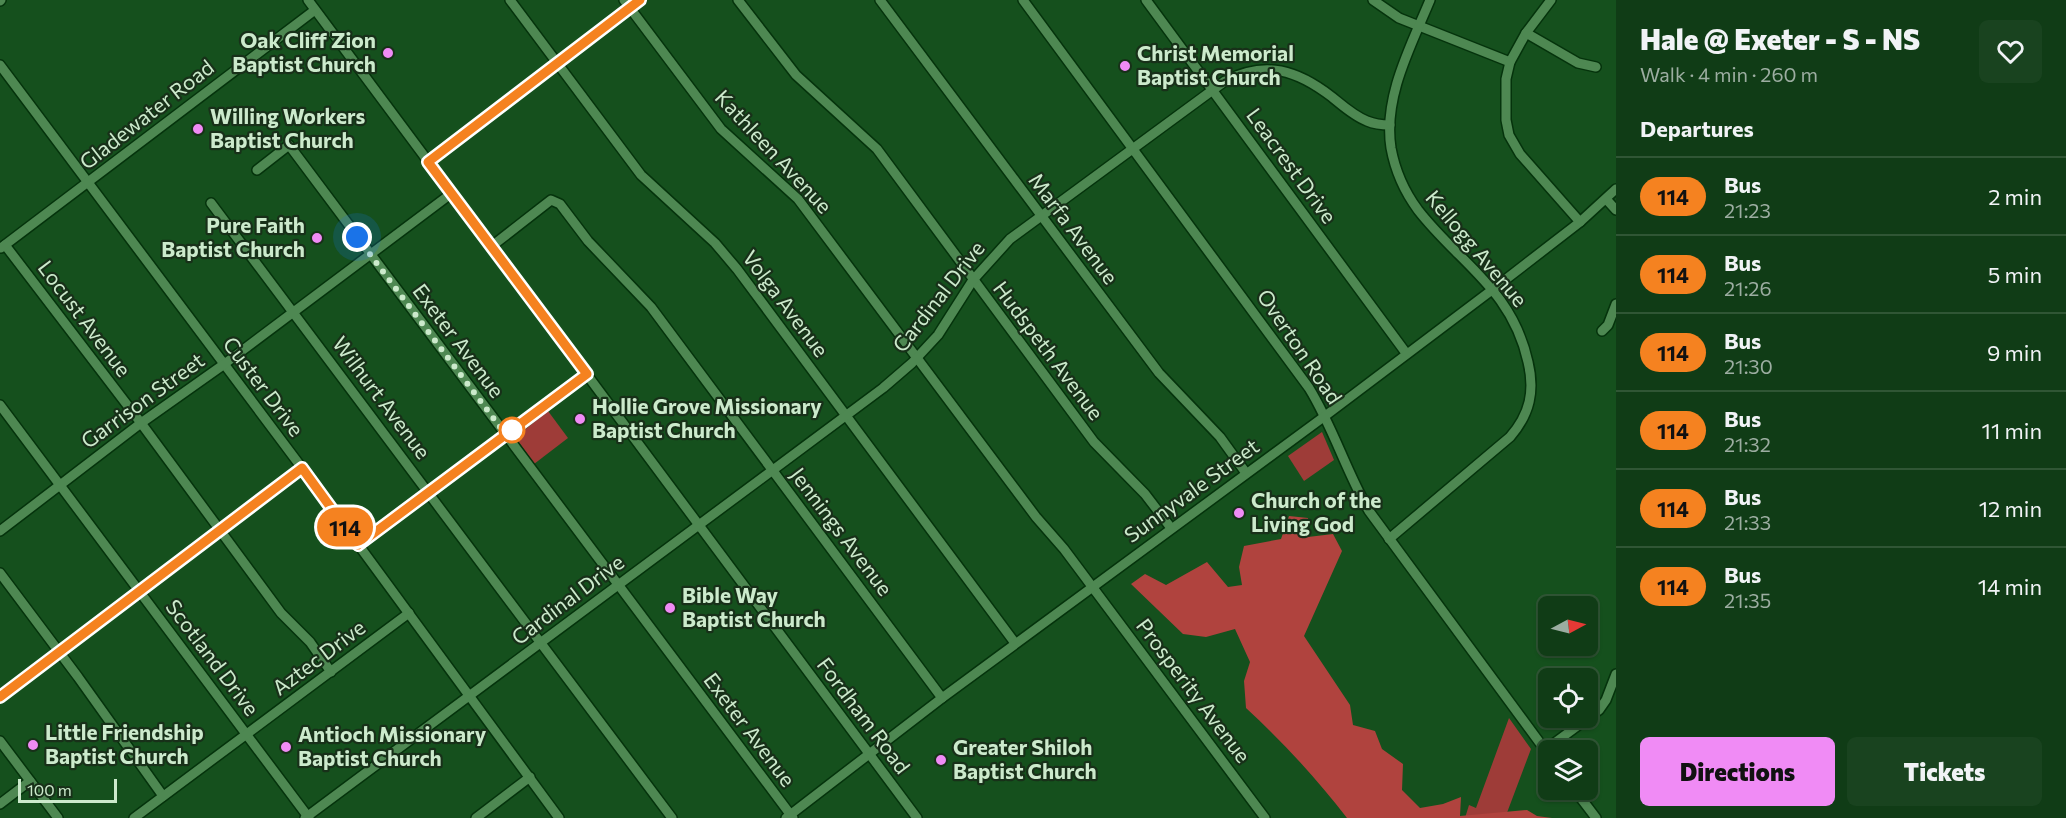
<!DOCTYPE html>
<html lang="en">
<head>
<meta charset="utf-8">
<style>
	:root { --surface:#103c16; --page:#19431f; --text:#f1f3f6; --muted:#9cada1; --line:#305635; --accent:#f08bf5 }
	body { margin:0; font-family:Commissioner,sans-serif; background:var(--page); color:var(--text); height:100vh; display:flex; flex-direction:column; font-size:22px; white-space:nowrap }
	* { box-sizing:border-box; margin:0 }
	p { font-size:20px; color:var(--muted) }
	.icon { flex:none; width:33px; height:33px; fill:none; stroke:currentColor; stroke-width:2; stroke-linecap:round; stroke-linejoin:round }
	.map { position:relative; flex:1; overflow:hidden }
	.side { display:flex; flex-direction:column; background:var(--surface); width:450px }
	.side>* { flex:none }
	.badge { padding:0 12px; border-radius:20px; font-size:21px; line-height:39px }
	.needle { width:39px; rotate:83deg }
	.buttons { position:absolute; left:1538px; top:596px; display:grid; gap:12px }
	.buttons a { display:grid; place-items:center; width:60px; height:60px; border-radius:9px; background:var(--surface); box-shadow:0 2px 4px #0004,0 0 0 2px var(--line); font-size:30px }
	.scale { position:absolute; left:18px; bottom:15px; width:99px; box-sizing:border-box; padding-left:6px; border:3px solid #cceacc; border-top:0; font-size:16px; line-height:21px; white-space:nowrap; color:#cceacc; -webkit-text-stroke:4px #183019; paint-order:stroke }
	.you { position:absolute; width:30px; height:30px; margin:-15px; border:4px solid #fff; border-radius:50%; background:#1a73e8; box-shadow:0 0 0 9px #1a73e833 }
	.map>.badge { position:absolute; translate:-50% -50%; box-shadow:0 0 0 3px #fff }
	h2 { padding:0 24px; font-size:22px; line-height:54px }
	.round { display:grid; place-items:center; flex:none; width:63px; height:63px; border-radius:9px; background:var(--page) }
	.headline { display:flex; align-items:center; justify-content:space-between; height:102px; padding:0 24px }
	h1 { font-size:28px; font-weight:800; line-height:45px }
	.action { display:flex; gap:12px; margin-top:auto; padding:12px 24px }
	.action a { flex:1; height:69px; border-radius:9px; background:var(--accent); color:#111; font-size:24px; font-weight:800; line-height:69px; text-align:center }
	.action a+a { background:var(--page); color:var(--text) }
	ul { padding:0; list-style:none }
	li { display:flex; align-items:center; gap:18px; height:78px; padding:0 24px; border-top:2px solid var(--line) }
	li div { flex:1 }
	li b { display:block; font-size:22px }
	li em { font-style:normal }
	li .badge { min-width:66px; font-weight:700; text-align:center }
	main { display:flex; flex:1; min-height:0 }
	.map>svg:first-child { display:block }
</style>
</head>
<body>
<main>
<div class="map">
<svg width="1616" height="818" viewBox="0 0 1616 818">
	<rect width="100%" height="100%" fill="#15501d"/>
	<g fill="#9e3c38">
		<path d="M548,411L568,438L534,464L518,441V435Z"/>
		<path d="M1322,432L1334,460L1304,481L1288,456Z"/>
		<path d="M1509,718L1531,749L1505,818H1465L1469,805L1476,808Z"/>
	</g>
	<path fill="#b0433e" d="M1289,516L1308,518V537L1333,534L1342,551L1304,636L1350,705L1353,725L1375,731L1382,749L1403,764L1402,790L1420,808L1443,804L1461,797L1460,816L1527,810L1537,816L1552,818H1347C1317,779 1282,741 1246,708L1244,681L1250,662L1235,629L1206,637L1183,634L1131,584L1145,574L1166,585L1207,562L1228,587L1242,585L1239,567L1244,546L1281,539Z"/>
	<g fill="none" stroke-linecap="round" stroke-linejoin="round">
		<g stroke="#05330c" stroke-width="12">
			<g id="minor">
				<path d="M308,0L917,818"/>
				<path d="M510,0L641,175L715,243L737,269L1015,643"/>
				<path d="M624,0L721,129L798,199L1036,517L1064,549L1265,818"/>
				<path d="M738,0L796,75L877,149L1094,442L1145,494L1171,528"/>
				<path d="M880,0L1159,373L1220,437L1246,473"/>
				<path d="M1023,0L1309,388C1333,427 1346,471 1369,511L1548,754"/>
				<path d="M1146,0L1406,353"/>
				<path d="M1373,0L1399,18L1510,62"/>
				<path d="M1551,0L1526,33L1510,62L1506,79V120L1509,135L1520,154L1580,222"/>
				<path d="M0,1L1,0"/>
				<path d="M1526,33L1578,63L1596,67"/>
				<path d="M0,65L302,468L559,818"/>
				<path d="M428,162L640,0"/>
				<path d="M257,170L289,145L793,818"/>
				<path d="M1606,199L1616,210"/>
				<path d="M211,203L672,818"/>
				<path d="M5,245L141,423L281,613L310,642L331,672"/>
				<path d="M492,246L551,200L560,204L588,241L651,307L942,698"/>
				<path d="M1,248L315,10"/>
				<path d="M1602,331L1608,325L1616,304"/>
				<path d="M0,405L309,818"/>
				<path d="M0,531L141,423L223,365L452,193"/>
				<path d="M1389,539L1510,437C1530,414 1535,391 1528,362C1512,289 1459,263 1418,210C1404,191 1395,170 1391,148C1383,97 1411,46 1430,0"/>
				<path d="M358,545L587,374"/>
				<path d="M0,573L78,677L163,796"/>
				<path d="M0,697L302,468"/>
				<path d="M0,741L58,818"/>
				<path d="M1545,750L1599,710L1606,700L1616,674"/>
				<path d="M1574,789L1596,818"/>
				<path d="M0,804L30,781"/>
				<path d="M134,818L409,613"/>
				<path d="M305,818L883,388L912,363L938,335L973,280L1010,239L1225,81C1266,60 1297,70 1332,97C1343,106 1354,116 1367,121C1374,124 1382,125 1390,125"/>
				<path d="M476,818L530,777"/>
				<path d="M786,818L942,698L1325,416L1492,290L1580,222L1616,189"/>
			</g>
		</g>
		<use href="#minor" stroke="#4e8852" stroke-width="9"/>
	</g>
	<g fill="none" stroke-linecap="round" stroke-linejoin="round">
		<g stroke="#fff" stroke-width="14">
			<path id="line" d="M0,697L302,468L358,545L587,374L428,162L640,0"/>
		</g>
		<use href="#line" stroke="#f58220" stroke-width="9"/>
		<path stroke="#cceacc" stroke-width="6" stroke-dasharray="0 10.8" d="M357,237L506,435L512,430"/>
	</g>
	<g fill="#f08bf5" stroke="#183019" stroke-width="2">
		<circle cx="388" cy="53" r="6"/>
		<circle cx="1125" cy="66" r="6"/>
		<circle cx="198" cy="129" r="6"/>
		<circle cx="317" cy="238" r="6"/>
		<circle cx="580" cy="419" r="6"/>
		<circle cx="1239" cy="513" r="6"/>
		<circle cx="670" cy="608" r="6"/>
		<circle cx="33" cy="745" r="6"/>
		<circle cx="286" cy="747" r="6"/>
		<circle cx="941" cy="760" r="6"/>
	</g>
	<circle fill="#fff" stroke="#f58220" stroke-width="3" cx="512" cy="430" r="12"/>
	<g text-anchor="middle" stroke-width="4.5" stroke-linejoin="round" paint-order="stroke">
		<g font-size="21" font-weight="bold" fill="#cceacc" stroke="#183019" text-anchor="start">
			<text x="376" y="48" text-anchor="end">Oak Cliff Zion<tspan x="376" dy="24">Baptist Church</tspan></text>
			<text x="1137" y="61">Christ Memorial<tspan x="1137" dy="24">Baptist Church</tspan></text>
			<text x="210" y="124">Willing Workers<tspan x="210" dy="24">Baptist Church</tspan></text>
			<text x="305" y="233" text-anchor="end">Pure Faith<tspan x="305" dy="24">Baptist Church</tspan></text>
			<text x="592" y="414">Hollie Grove Missionary<tspan x="592" dy="24">Baptist Church</tspan></text>
			<text x="1251" y="508">Church of the<tspan x="1251" dy="24">Living God</tspan></text>
			<text x="682" y="603">Bible Way<tspan x="682" dy="24">Baptist Church</tspan></text>
			<text x="45" y="740">Little Friendship<tspan x="45" dy="24">Baptist Church</tspan></text>
			<text x="298" y="742">Antioch Missionary<tspan x="298" dy="24">Baptist Church</tspan></text>
			<text x="953" y="755">Greater Shiloh<tspan x="953" dy="24">Baptist Church</tspan></text>
		</g>
		<g font-size="21" fill="#cceacc" stroke="#183019">
			<text transform="translate(147 115) rotate(-38)" y="7">Gladewater Road</text>
			<text transform="translate(773 152) rotate(47)" y="7">Kathleen Avenue</text>
			<text transform="translate(1291 166) rotate(54)" y="7">Leacrest Drive</text>
			<text transform="translate(1073 229) rotate(53)" y="7">Marfa Avenue</text>
			<text transform="translate(1476 249) rotate(50)" y="7">Kellogg Avenue</text>
			<text transform="translate(939 297) rotate(-52)" y="7">Cardinal Drive</text>
			<text transform="translate(785 304) rotate(53)" y="7">Volga Avenue</text>
			<text transform="translate(84 319) rotate(53)" y="7">Locust Avenue</text>
			<text transform="translate(458 341) rotate(53)" y="7">Exeter Avenue</text>
			<text transform="translate(1299 347) rotate(56)" y="7">Overton Road</text>
			<text transform="translate(1048 351) rotate(53)" y="7">Hudspeth Avenue</text>
			<text transform="translate(263 387) rotate(53)" y="7">Custer Drive</text>
			<text transform="translate(381 398) rotate(53)" y="7">Wilhurt Avenue</text>
			<text transform="translate(143 401) rotate(-36)" y="7">Garrison Street</text>
			<text transform="translate(1192 491) rotate(-36)" y="7">Sunnyvale Street</text>
			<text transform="translate(841 532) rotate(53)" y="7">Jennings Avenue</text>
			<text transform="translate(568 600) rotate(-37)" y="7">Cardinal Drive</text>
			<text transform="translate(212 658) rotate(53)" y="7">Scotland Drive</text>
			<text transform="translate(319 658) rotate(-37)" y="7">Aztec Drive</text>
			<text transform="translate(1193 691) rotate(53)" y="7">Prosperity Avenue</text>
			<text transform="translate(863 716) rotate(53)" y="7">Fordham Road</text>
			<text transform="translate(749 730) rotate(53)" y="7">Exeter Avenue</text>
		</g>
	</g>
</svg>
<div class="buttons">
<a><svg class="needle" viewBox="-14 -14 28 28"><path d="M0-13l5 13h-10z" fill="#e53935"/><path d="M0 13l5-13h-10z" fill="#9cada1"/></svg></a>
<a><svg class="icon" aria-label="locate" viewBox="0 0 24 24"><circle cx="12" cy="12" r="6"/><path d="M12 2v4M12 18v4M2 12h4M18 12h4"/></svg></a>
<a><svg class="icon" aria-label="layers" viewBox="0 0 24 24"><path d="M12 4l9 5-9 5-9-5zM3 14l9 5 9-5"/></svg></a>
</div>
<div class="scale">100 m</div>
<div class="you" style="left:357px;top:237px"></div>
<b class="badge" style="left:345px;top:527px;background:#f58220;color:#111">114</b>
</div>
<section class="side">
<div class="headline"><div><h1>Hale @ Exeter - S - NS</h1><p>Walk · 4 min · 260 m</p></div><a class="round"><svg class="icon" aria-label="heart" viewBox="0 0 24 24"><path d="M12 20l-8-8c-3-5 5-10 8-4 3-6 11-1 8 4z"/></svg></a></div>
<h2>Departures</h2>
<ul>
<li><span class="badge" style="background:#f58220;color:#111">114</span><div><b>Bus</b><p>21:23</p></div><em>2 min</em></li>
<li><span class="badge" style="background:#f58220;color:#111">114</span><div><b>Bus</b><p>21:26</p></div><em>5 min</em></li>
<li><span class="badge" style="background:#f58220;color:#111">114</span><div><b>Bus</b><p>21:30</p></div><em>9 min</em></li>
<li><span class="badge" style="background:#f58220;color:#111">114</span><div><b>Bus</b><p>21:32</p></div><em>11 min</em></li>
<li><span class="badge" style="background:#f58220;color:#111">114</span><div><b>Bus</b><p>21:33</p></div><em>12 min</em></li>
<li><span class="badge" style="background:#f58220;color:#111">114</span><div><b>Bus</b><p>21:35</p></div><em>14 min</em></li>
</ul>
<div class="action"><a>Directions</a><a>Tickets</a></div>
</section>
</main>
</body>
</html>
